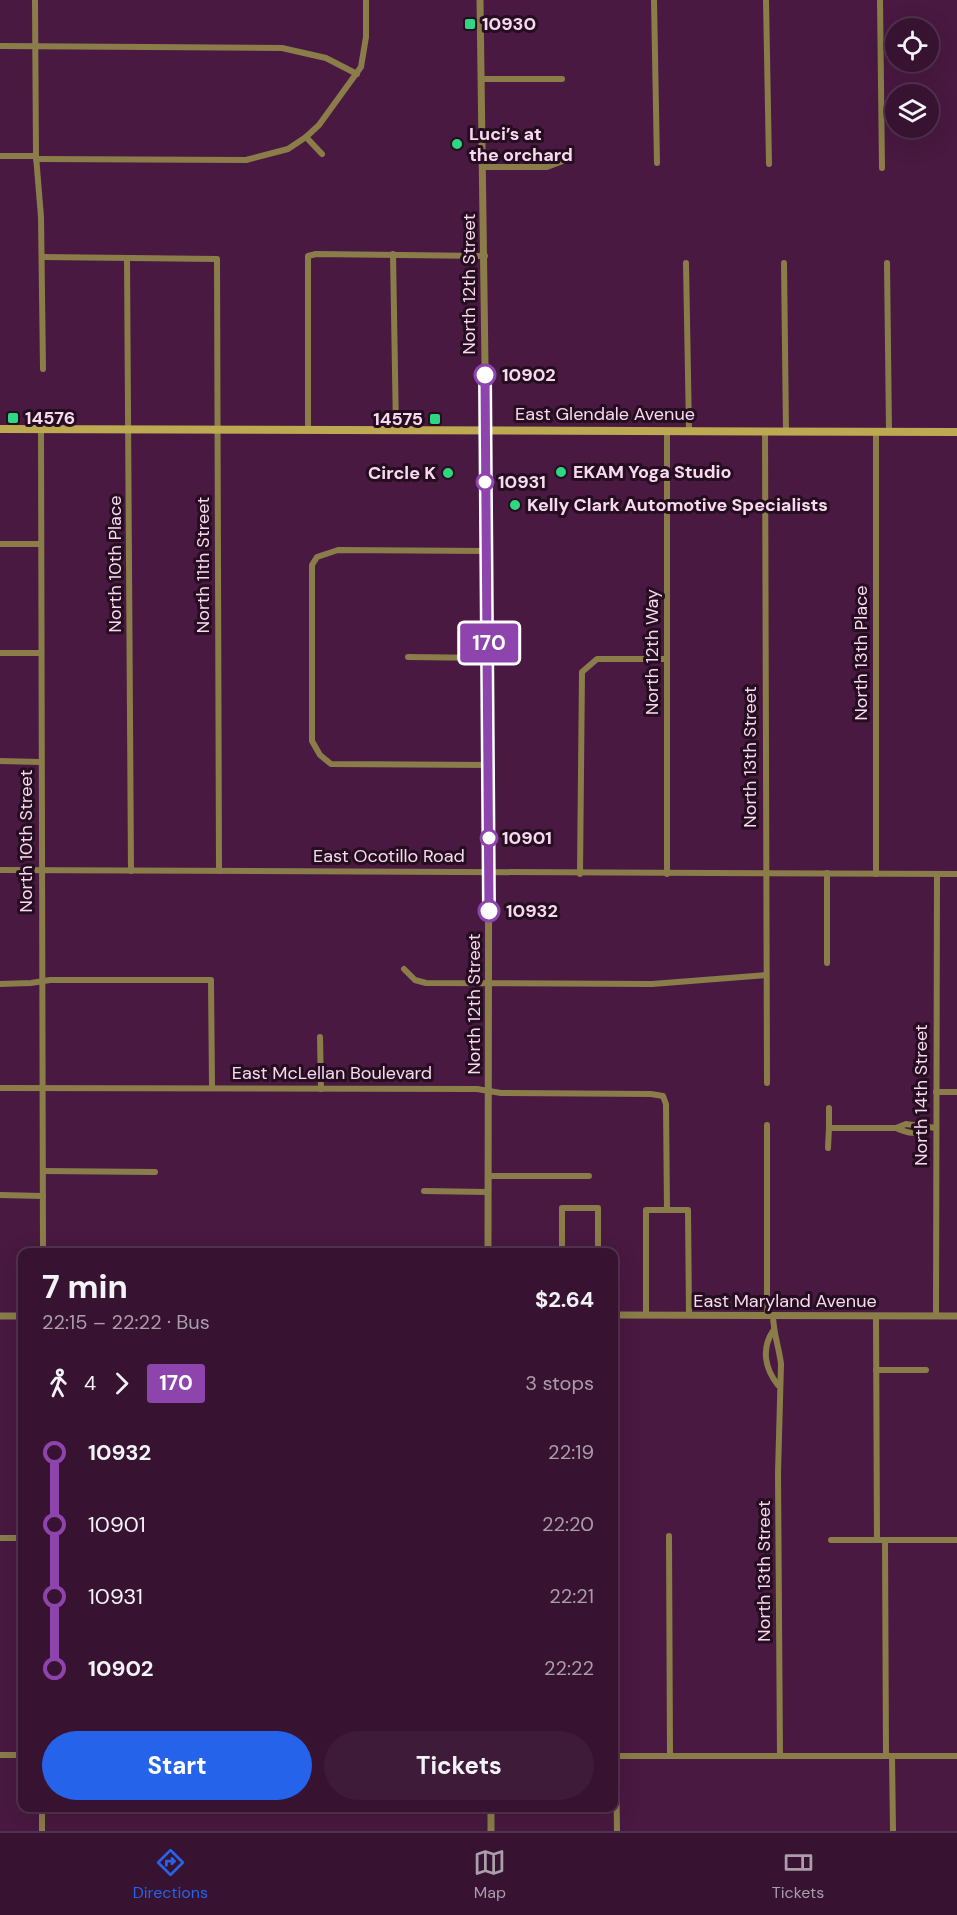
<!DOCTYPE html>
<html lang="en">
<head>
<meta charset="utf-8">
<style>
	:root { --surface:#371331; --page:#3e1c39; --text:#f1f3f6; --muted:#aa9eab; --line:#51324d; --accent:#2563eb }
	body { margin:0; font-family:"DM Sans",sans-serif; background:var(--page); color:var(--text); height:100vh; display:flex; flex-direction:column; font-size:22px; white-space:nowrap }
	* { box-sizing:border-box; margin:0 }
	p { font-size:20px; color:var(--muted) }
	.icon { flex:none; width:33px; height:33px; fill:none; stroke:currentColor; stroke-width:2; stroke-linecap:round; stroke-linejoin:round }
	.map { position:relative; flex:1; overflow:hidden }
	.panel { position:absolute; left:18px; top:1248px; width:600px; height:564px; display:flex; flex-direction:column; background:var(--surface); border-radius:12px; box-shadow:0 6px 24px #0002,0 0 0 2px var(--line) }
	.panel>* { flex:none }
	.badge { padding:0 12px; border-radius:4px; font-size:21px; line-height:39px }
	.tools { position:absolute; left:885px; top:18px; display:grid; gap:12px }
	.tools a { display:grid; place-items:center; width:54px; height:54px; border-radius:50%; background:var(--surface); box-shadow:0 6px 24px #0002,0 0 0 2px var(--line); font-size:30px }
	.map>.badge { position:absolute; translate:-50% -50%; box-shadow:0 0 0 3px #fff }
	.legs { display:flex; align-items:center; gap:9px; height:66px; padding:0 24px; font-size:20px }
	.legs p { margin-inline-start:auto }
	.overview { display:flex; align-items:center; justify-content:space-between; height:102px; padding:0 24px }
	h1 { font-size:33px; font-weight:700; line-height:45px }
	.cta { display:flex; gap:12px; margin-top:auto; padding:12px 24px }
	.cta a { flex:1; height:69px; border-radius:36px; background:var(--accent); color:#fff; font-size:24px; font-weight:700; line-height:69px; text-align:center }
	.cta a+a { background:var(--page); color:var(--text) }
	ul { padding:0 24px; list-style:none }
	li { display:flex; align-items:center; gap:21px; height:72px; font-size:22px }
	li i { display:grid; place-items:center; width:9px; height:100%; margin:0 8px; background:currentColor }
	li i::after { content:''; width:15px; height:15px; margin:-8px; border:4px solid; border-radius:50%; background:var(--surface) }
	li p { margin-inline-start:auto }
	li:first-child i { background:linear-gradient(#0000 50%,currentColor 0) }
	li:last-child i { background:linear-gradient(currentColor 50%,#0000 0) }
	.menu { display:flex; justify-content:space-around; align-items:center; height:84px; border-top:2px solid var(--line); background:var(--surface); font-size:16px; color:var(--muted) }
	.menu a { display:grid; justify-items:center; gap:3px }
	.menu .current { color:var(--accent) }
	.map>svg:first-child { display:block }
</style>
</head>
<body>
<div class="map">
<svg width="957" height="1831" viewBox="0 0 957 1831">
	<rect width="100%" height="100%" fill="#491941"/>
	<g fill="none" stroke-linecap="round" stroke-linejoin="round">
		<g stroke="#8a7d4a" stroke-width="6">
			<path d="M35,0L36,156L41,217L43,369"/>
			<path d="M654,0L657,163"/>
			<path d="M766,0L769,164"/>
			<path d="M880,0L882,168"/>
			<path d="M0,46L282,48L326,58L357,74"/>
			<path d="M481,79H562"/>
			<path d="M306,137L322,154"/>
			<path d="M0,156H36"/>
			<path d="M36,159L246,160L288,149L306,137L319,125L361,67L366,37V0"/>
			<path d="M483,167H547L563,161"/>
			<path d="M393,254L396,430"/>
			<path d="M42,257L217,259L219,871"/>
			<path d="M127,258L131,871"/>
			<path d="M686,263L689,431"/>
			<path d="M784,263L786,432"/>
			<path d="M887,263L889,431"/>
			<path d="M41,429L43,1252"/>
			<path d="M308,430V256L316,254L485,256"/>
			<path d="M765,431L767,1083"/>
			<path d="M876,431V874"/>
			<path d="M0,544H41"/>
			<path d="M486,551L338,550L317,557L312,565V741L320,755L331,764L489,765"/>
			<path d="M0,653H41"/>
			<path d="M408,657L489,658"/>
			<path d="M0,761L41,762"/>
			<path d="M0,870L957,874"/>
			<path d="M827,873V963"/>
			<path d="M580,874L582,672L597,659H667"/>
			<path d="M667,874V431"/>
			<path d="M404,969L415,980L426,983L652,984L766,975"/>
			<path d="M0,984L31,983L50,980H211L212,1087"/>
			<path d="M320,1037L321,1089"/>
			<path d="M0,1088L477,1089L501,1093L651,1094L663,1096L666,1104L667,1210"/>
			<path d="M936,1092H957"/>
			<path d="M829,1108V1128H896"/>
			<path d="M767,1125V1314"/>
			<path d="M928,1128C918,1136 907,1133 896,1128L906,1124L936,1128"/>
			<path d="M828,1148L829,1128"/>
			<path d="M43,1171L155,1172"/>
			<path d="M488,1176H589"/>
			<path d="M424,1191L488,1192"/>
			<path d="M0,1195L43,1196"/>
			<path d="M562,1252V1208H598V1252"/>
			<path d="M646,1315V1210H688L689,1315"/>
			<path d="M773,1315C773,1332 779,1347 781,1364L778,1473L780,1756"/>
			<path d="M876,1316L877,1540"/>
			<path d="M936,1316L937,874"/>
			<path d="M773,1331C761,1349 765,1369 778,1385"/>
			<path d="M876,1370H926"/>
			<path d="M669,1536L670,1756"/>
			<path d="M0,1538H22"/>
			<path d="M831,1540H957"/>
			<path d="M885,1540L886,1756"/>
			<path d="M0,1755H22"/>
			<path d="M614,1756H957"/>
			<path d="M616,1756L617,1831"/>
			<path d="M892,1756L893,1831"/>
			<path d="M42,1808V1831"/>
		</g>
		<g stroke="#8a7d4a" stroke-width="7">
			<path d="M480,0L489,658L488,1252"/>
			<path d="M614,1315L957,1316"/>
			<path d="M0,1316H22"/>
			<path d="M491,1808V1831"/>
		</g>
		<path stroke="#bea953" stroke-width="8" d="M0,429L957,432"/>
	</g>
	<g fill="none" stroke-linecap="round" stroke-linejoin="round">
		<g stroke="#fff" stroke-width="14">
			<path id="line-1" d="M485,375L489,911"/>
		</g>
		<use href="#line-1" stroke="#8e44ad" stroke-width="9"/>
	</g>
	<g fill="#2ed883" stroke="#240e1f" stroke-width="2">
		<rect x="464" y="18" width="12" height="12" rx="3"/>
		<circle cx="457" cy="144" r="6"/>
		<rect x="7" y="412" width="12" height="12" rx="3"/>
		<rect x="429" y="413" width="12" height="12" rx="3"/>
		<circle cx="561" cy="472" r="6"/>
		<circle cx="448" cy="473" r="6"/>
		<circle cx="515" cy="505" r="6"/>
	</g>
	<g fill="#fff" stroke="#8e44ad" stroke-width="3">
		<circle cx="485" cy="375" r="10"/>
		<circle cx="485" cy="482" r="8"/>
		<circle cx="489" cy="838" r="8"/>
		<circle cx="489" cy="911" r="10"/>
	</g>
	<g text-anchor="middle" stroke-width="6" stroke-linejoin="round" paint-order="stroke">
		<g font-size="18" font-weight="bold" fill="#f8d9f0" stroke="#240e1f" text-anchor="start">
			<text x="482" y="30">10930</text>
			<text x="469" y="140">Luci’s at<tspan x="469" dy="21">the orchard</tspan></text>
			<text x="25" y="424">14576</text>
			<text x="423" y="425" text-anchor="end">14575</text>
			<text x="573" y="478">EKAM Yoga Studio</text>
			<text x="436" y="479" text-anchor="end">Circle K</text>
			<text x="527" y="511">Kelly Clark Automotive Specialists</text>
		</g>
		<g font-size="18" fill="#f8d9f0" stroke="#240e1f">
			<text transform="translate(469 284) rotate(-90)" y="6">North 12th Street</text>
			<text x="605" y="420">East Glendale Avenue</text>
			<text transform="translate(115 564) rotate(-90)" y="6">North 10th Place</text>
			<text transform="translate(203 565) rotate(-90)" y="6">North 11th Street</text>
			<text transform="translate(652 652) rotate(-90)" y="6">North 12th Way</text>
			<text transform="translate(861 653) rotate(-90)" y="6">North 13th Place</text>
			<text transform="translate(750 757) rotate(-90)" y="6">North 13th Street</text>
			<text transform="translate(26 841) rotate(-90)" y="6">North 10th Street</text>
			<text x="389" y="862">East Ocotillo Road</text>
			<text transform="translate(474 1004) rotate(-90)" y="6">North 12th Street</text>
			<text x="332" y="1079">East McLellan Boulevard</text>
			<text transform="translate(921 1095) rotate(-90)" y="6">North 14th Street</text>
			<text x="785" y="1307">East Maryland Avenue</text>
			<text transform="translate(764 1571) rotate(-90)" y="6">North 13th Street</text>
		</g>
		<g font-size="18" font-weight="bold" fill="#f8d9f0" stroke="#240e1f" text-anchor="start">
			<text x="502" y="381">10902</text>
			<text x="498" y="488">10931</text>
			<text x="502" y="844">10901</text>
			<text x="506" y="917">10932</text>
		</g>
	</g>
</svg>
<div class="tools">
<a><svg class="icon" aria-label="locate" viewBox="0 0 24 24"><circle cx="12" cy="12" r="6"/><path d="M12 2v4M12 18v4M2 12h4M18 12h4"/></svg></a>
<a><svg class="icon" aria-label="layers" viewBox="0 0 24 24"><path d="M12 4l9 5-9 5-9-5zM3 14l9 5 9-5"/></svg></a>
</div>
<b class="badge" style="left:489px;top:643px;background:#8e44ad;color:#fff">170</b>
<section class="panel">
<div class="overview"><div><h1>7 min</h1><p>22:15 – 22:22 · Bus</p></div><b>$2.64</b></div>
<div class="legs"><svg class="icon" aria-label="walk" viewBox="0 0 24 24"><circle cx="13" cy="4" r="2"/><path d="M13 8l-2 6 4 7M11 14l-3 7M7 12l3-4h3l4 4"/></svg>4<svg class="icon" aria-label="forward" viewBox="0 0 24 24"><path d="M9 5l7 7-7 7"/></svg><b class="badge" style="background:#8e44ad;color:#fff">170</b><p>3 stops</p></div>
<ul>
<li><i style="color:#8e44ad"></i><b>10932</b><p>22:19</p></li>
<li><i style="color:#8e44ad"></i><span>10901</span><p>22:20</p></li>
<li><i style="color:#8e44ad"></i><span>10931</span><p>22:21</p></li>
<li><i style="color:#8e44ad"></i><b>10902</b><p>22:22</p></li>
</ul>
<div class="cta"><a>Start</a><a>Tickets</a></div>
</section>
</div>
<nav class="menu">
<a class="current"><svg class="icon" aria-label="directions" viewBox="0 0 24 24"><path d="M12 3l9 9-9 9-9-9zM9 14v-3h6M13 9l2 2-2 2"/></svg>Directions</a>
<a><svg class="icon" aria-label="map" viewBox="0 0 24 24"><path d="M3 6l6-2 6 2 6-2v14l-6 2-6-2-6 2zM9 4v14M15 6v14"/></svg>Map</a>
<a><svg class="icon" aria-label="tickets" viewBox="0 0 24 24"><path d="M3 7h18v10H3zM15 7v10"/></svg>Tickets</a>
</nav>
</body>
</html>
